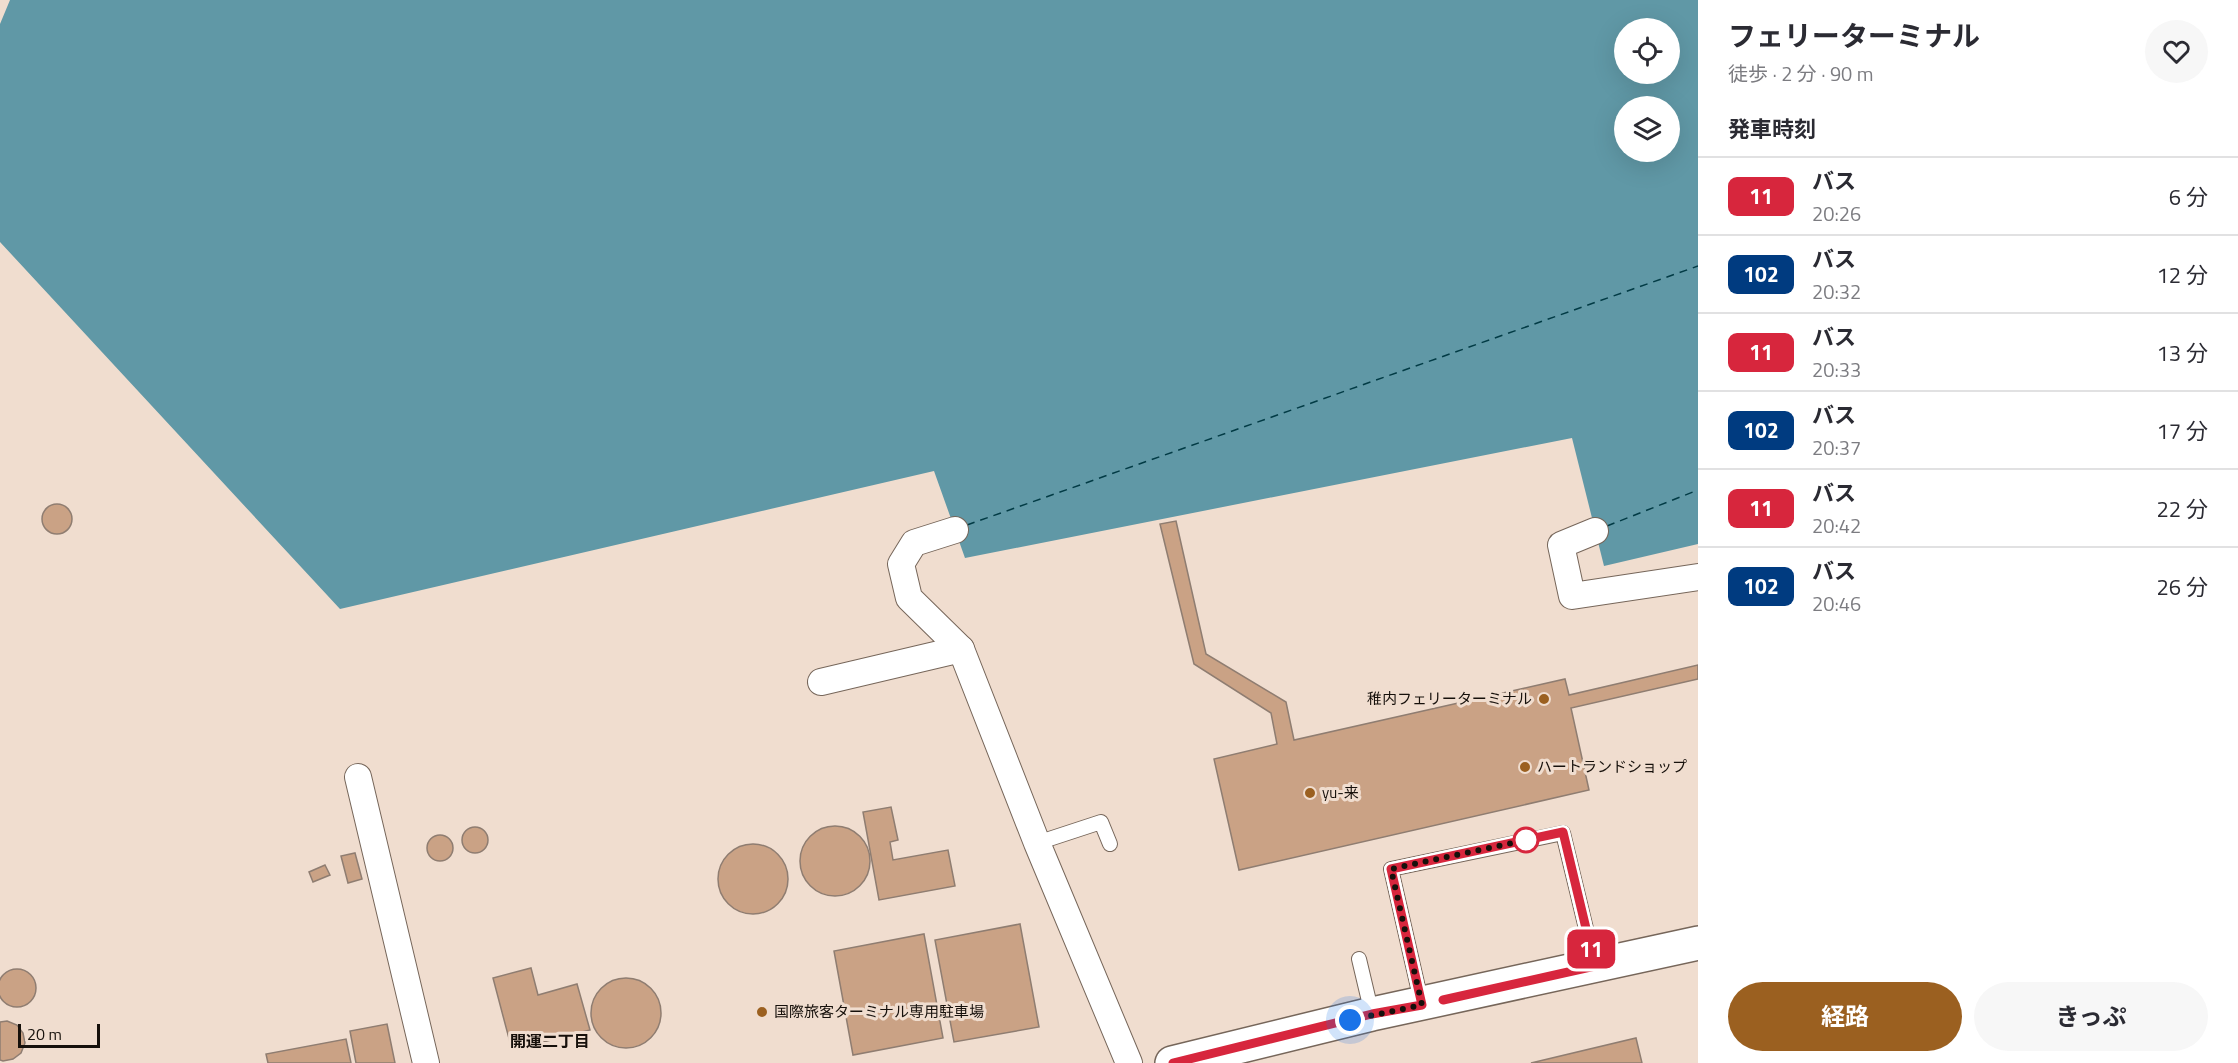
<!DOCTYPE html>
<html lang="ja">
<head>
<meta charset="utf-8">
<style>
	:root { --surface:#fff; --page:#f7f7f7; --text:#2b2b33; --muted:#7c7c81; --line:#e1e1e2; --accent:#9b6020 }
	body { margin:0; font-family:"Titillium Web","Noto Sans JP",sans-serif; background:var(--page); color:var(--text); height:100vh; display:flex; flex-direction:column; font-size:22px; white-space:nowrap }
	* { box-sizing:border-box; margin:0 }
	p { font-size:20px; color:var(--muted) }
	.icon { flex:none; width:33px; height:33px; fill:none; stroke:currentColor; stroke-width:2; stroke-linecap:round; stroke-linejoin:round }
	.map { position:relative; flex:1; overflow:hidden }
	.drawer { display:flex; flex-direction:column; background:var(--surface); width:540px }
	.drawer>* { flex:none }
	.badge { padding:0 12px; border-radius:9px; font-size:21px; line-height:39px }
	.buttons { position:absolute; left:1614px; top:18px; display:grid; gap:12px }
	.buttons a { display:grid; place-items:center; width:66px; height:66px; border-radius:50%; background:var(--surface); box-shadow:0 6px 24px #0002; font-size:30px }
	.scale { position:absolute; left:18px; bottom:15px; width:82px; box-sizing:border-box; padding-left:6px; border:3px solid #16100b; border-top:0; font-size:16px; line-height:21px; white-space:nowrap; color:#16100b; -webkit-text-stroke:4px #f0ddcf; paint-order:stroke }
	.you { position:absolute; width:30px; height:30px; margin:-15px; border:4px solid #fff; border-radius:50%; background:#1a73e8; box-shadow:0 0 0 9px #1a73e833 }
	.map>.badge { position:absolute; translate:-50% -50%; box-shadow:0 0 0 3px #fff }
	h2 { padding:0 30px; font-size:22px; line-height:54px }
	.round { display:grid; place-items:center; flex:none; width:63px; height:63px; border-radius:32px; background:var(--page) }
	.summary { display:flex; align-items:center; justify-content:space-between; height:102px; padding:0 30px }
	h1 { font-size:28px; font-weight:700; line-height:45px }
	.button { display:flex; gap:12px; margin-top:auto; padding:12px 30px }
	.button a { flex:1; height:69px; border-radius:36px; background:var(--accent); color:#fff; font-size:24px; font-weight:700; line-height:69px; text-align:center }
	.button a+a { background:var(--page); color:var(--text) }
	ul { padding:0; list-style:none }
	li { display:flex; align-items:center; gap:18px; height:78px; padding:0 30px; border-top:2px solid var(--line) }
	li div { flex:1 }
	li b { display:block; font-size:22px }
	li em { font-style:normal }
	li .badge { min-width:66px; font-weight:700; text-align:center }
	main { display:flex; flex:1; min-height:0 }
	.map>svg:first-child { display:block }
</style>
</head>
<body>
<main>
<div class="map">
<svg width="1698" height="1063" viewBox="0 0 1698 1063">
	<rect width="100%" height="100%" fill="#f0ddcf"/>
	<path fill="#6098a6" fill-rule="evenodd" d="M10,0H1698V544L1604,566L1572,438L965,558L934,471L340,609L0,242V24ZM1624,28H1670V74H1624ZM1624,106H1670V152H1624Z"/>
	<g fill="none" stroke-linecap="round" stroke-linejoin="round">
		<g stroke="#023b45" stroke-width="1.5" stroke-dasharray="8 6" stroke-linecap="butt">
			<path d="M967,525L1698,266"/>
			<path d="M1607,526L1698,490"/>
		</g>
	</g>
	<g fill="#caa285" stroke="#8f7d71" stroke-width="1.5">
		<circle cx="57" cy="519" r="15"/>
		<path d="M1176,521L1206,654L1286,702L1294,740L1565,679L1569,695L1698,665V679L1571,708L1589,790L1239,870L1214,759L1277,744L1271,713L1194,664L1160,524Z"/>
		<path d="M891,807L898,840L890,842L893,860L948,850L955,886L879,900L863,812Z"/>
		<circle cx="835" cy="861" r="35"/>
		<circle cx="475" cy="840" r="13"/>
		<circle cx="440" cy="848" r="13"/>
		<circle cx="753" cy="879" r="35"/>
		<path d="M355,853L362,879L348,883L341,856Z"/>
		<path d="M325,865L330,875L313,882L309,872Z"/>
		<path d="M1020,924L1039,1027L954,1042L935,940Z"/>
		<path d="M924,934L943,1038L853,1055L834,951Z"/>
		<path d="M531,968L538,995L577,984L590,1030L512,1050L493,978Z"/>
		<circle cx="17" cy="988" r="19"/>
		<circle cx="626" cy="1013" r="35"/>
		<path d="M7,1021L17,1025L23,1033L25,1043L21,1053L13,1059L3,1061L0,1060V1022Z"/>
		<path d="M387,1024L395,1063H356L350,1031Z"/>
		<path d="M1636,1038L1642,1063H1531Z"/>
		<path d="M346,1039L351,1063H268L266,1054Z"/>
	</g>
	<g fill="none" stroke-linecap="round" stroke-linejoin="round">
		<g stroke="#76665a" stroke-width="16">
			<g id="service">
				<path d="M1037,843L1101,822L1110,844"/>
				<path d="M1359,959L1372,1014"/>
				<path d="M1422,1005L1391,869L1563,833L1595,966"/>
			</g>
		</g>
		<g stroke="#76665a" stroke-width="28">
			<g id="minor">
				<path d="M955,530L914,543L901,564L909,598L961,649L1037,843L1129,1063"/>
				<path d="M1595,531L1561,545L1572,596L1698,577"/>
				<path d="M821,682L961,649"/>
				<path d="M358,777L426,1063"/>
			</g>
		</g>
		<g stroke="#76665a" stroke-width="36">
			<path id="tertiary" d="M1172,1063L1372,1014L1698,943"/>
		</g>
		<use href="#service" stroke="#fff" stroke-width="14"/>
		<use href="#minor" stroke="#fff" stroke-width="26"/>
		<use href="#tertiary" stroke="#fff" stroke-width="33"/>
	</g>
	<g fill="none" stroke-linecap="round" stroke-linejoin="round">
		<g stroke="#fff" stroke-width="14">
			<path id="line" d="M1173,1063L1372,1014L1422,1005L1391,869L1563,832L1595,966L1443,1000"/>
		</g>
		<use href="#line" stroke="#d7263d" stroke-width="9"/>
		<path stroke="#16100b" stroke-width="6" stroke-dasharray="0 10.8" d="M1350,1020L1422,1005L1391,869L1526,840"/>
	</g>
	<g fill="#9b6020" stroke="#f0ddcf" stroke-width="2">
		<circle cx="1544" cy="699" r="6"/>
		<circle cx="1525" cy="767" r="6"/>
		<circle cx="1310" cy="793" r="6"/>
		<circle cx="762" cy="1012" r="6"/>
	</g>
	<circle fill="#fff" stroke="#d7263d" stroke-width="3" cx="1526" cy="840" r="12"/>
	<g text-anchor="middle" stroke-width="6" stroke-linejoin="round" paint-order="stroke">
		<g font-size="15" fill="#16100b" stroke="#f0ddcf" text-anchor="start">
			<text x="1532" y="704" text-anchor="end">稚内フェリーターミナル</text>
			<text x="1537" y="772">ハートランドショップ</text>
			<text x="1322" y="798">yu-来</text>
			<text x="774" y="1017">国際旅客ターミナル専用駐車場</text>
		</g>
		<g font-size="16" font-weight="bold" fill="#16100b" stroke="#f0ddcf">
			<text x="550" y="1047">開運二丁目</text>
		</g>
	</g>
</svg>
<div class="buttons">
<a><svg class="icon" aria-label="locate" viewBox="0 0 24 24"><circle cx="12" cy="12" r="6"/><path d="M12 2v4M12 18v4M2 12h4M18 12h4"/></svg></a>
<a><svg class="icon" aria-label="layers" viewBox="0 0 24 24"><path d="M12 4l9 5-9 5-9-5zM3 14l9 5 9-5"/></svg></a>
</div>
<div class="scale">20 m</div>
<div class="you" style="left:1350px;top:1020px"></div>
<b class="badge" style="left:1591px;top:949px;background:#d7263d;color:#fff">11</b>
</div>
<section class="drawer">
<div class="summary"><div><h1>フェリーターミナル</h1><p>徒歩 · 2 分 · 90 m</p></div><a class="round"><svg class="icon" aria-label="heart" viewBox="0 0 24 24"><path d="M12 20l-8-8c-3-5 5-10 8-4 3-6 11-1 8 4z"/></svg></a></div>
<h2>発車時刻</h2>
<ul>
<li><span class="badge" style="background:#d7263d;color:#fff">11</span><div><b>バス</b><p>20:26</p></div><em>6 分</em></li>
<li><span class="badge" style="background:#003b80;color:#fff">102</span><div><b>バス</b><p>20:32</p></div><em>12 分</em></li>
<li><span class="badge" style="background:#d7263d;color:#fff">11</span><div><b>バス</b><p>20:33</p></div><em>13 分</em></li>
<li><span class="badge" style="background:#003b80;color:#fff">102</span><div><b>バス</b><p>20:37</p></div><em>17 分</em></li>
<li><span class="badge" style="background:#d7263d;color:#fff">11</span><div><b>バス</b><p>20:42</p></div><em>22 分</em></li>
<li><span class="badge" style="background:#003b80;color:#fff">102</span><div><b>バス</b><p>20:46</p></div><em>26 分</em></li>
</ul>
<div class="button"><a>経路</a><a>きっぷ</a></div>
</section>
</main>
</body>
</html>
